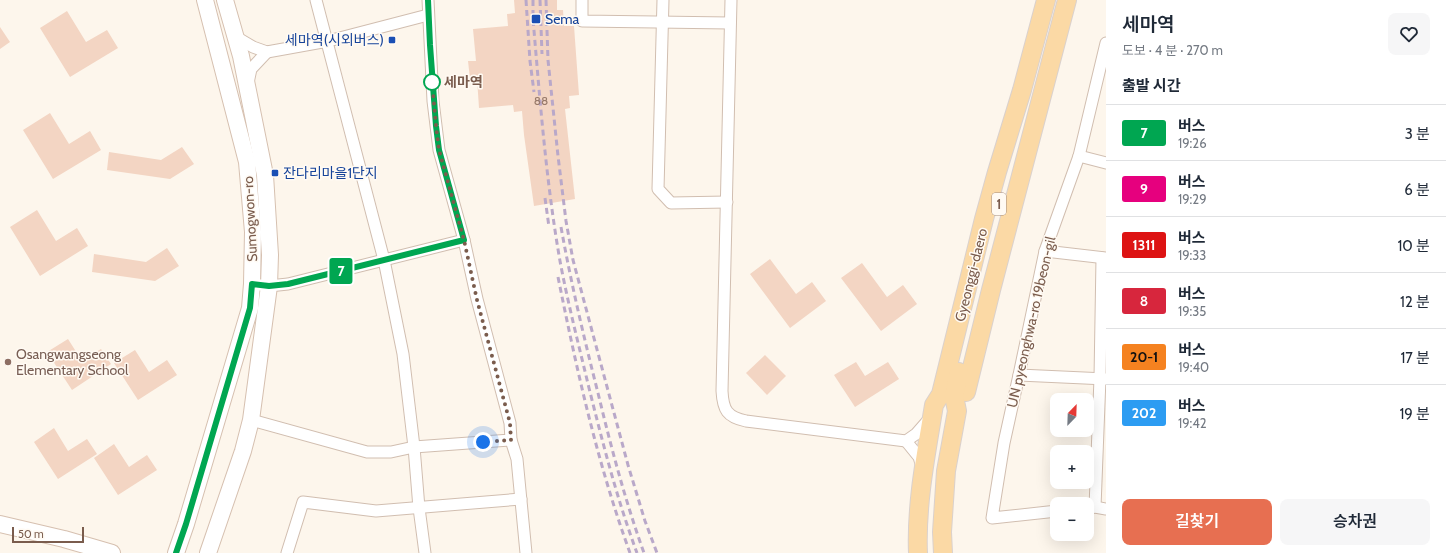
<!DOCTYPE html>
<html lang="ko">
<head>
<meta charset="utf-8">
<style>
	:root { --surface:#fff; --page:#f6f6f7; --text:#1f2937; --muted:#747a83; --line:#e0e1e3; --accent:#e76f51 }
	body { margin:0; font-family:Cabin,"Noto Sans KR",sans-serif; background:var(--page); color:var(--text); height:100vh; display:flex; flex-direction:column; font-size:15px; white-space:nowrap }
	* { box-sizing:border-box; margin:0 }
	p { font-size:13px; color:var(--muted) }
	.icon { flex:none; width:22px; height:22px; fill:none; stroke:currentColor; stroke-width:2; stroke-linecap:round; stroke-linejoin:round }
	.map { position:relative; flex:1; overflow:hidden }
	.panel { display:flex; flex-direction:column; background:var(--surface); width:340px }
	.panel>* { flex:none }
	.badge { padding:0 8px; border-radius:3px; font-size:14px; line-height:26px }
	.needle { width:26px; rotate:23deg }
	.controls { position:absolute; left:1050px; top:393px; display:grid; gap:8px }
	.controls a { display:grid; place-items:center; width:44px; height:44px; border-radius:8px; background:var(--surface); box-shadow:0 4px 16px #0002; font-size:20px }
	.scale { position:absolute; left:12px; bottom:10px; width:72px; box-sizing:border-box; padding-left:4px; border:2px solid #7a5c4d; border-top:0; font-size:11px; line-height:14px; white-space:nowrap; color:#7a5c4d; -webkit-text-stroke:3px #fffaf3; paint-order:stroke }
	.you { position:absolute; width:20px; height:20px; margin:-10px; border:3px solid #fff; border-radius:50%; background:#1a73e8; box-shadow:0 0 0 6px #1a73e833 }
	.map>.badge { position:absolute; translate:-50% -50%; box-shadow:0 0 0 2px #fff }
	h2 { padding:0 16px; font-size:15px; line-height:36px }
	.round { display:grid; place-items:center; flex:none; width:42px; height:42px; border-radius:8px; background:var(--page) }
	.summary { display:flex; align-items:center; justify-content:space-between; height:68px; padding:0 16px }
	h1 { font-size:19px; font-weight:600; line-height:30px }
	.button { display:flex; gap:8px; margin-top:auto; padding:8px 16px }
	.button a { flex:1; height:46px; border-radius:8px; background:var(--accent); color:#fff; font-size:16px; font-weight:600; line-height:46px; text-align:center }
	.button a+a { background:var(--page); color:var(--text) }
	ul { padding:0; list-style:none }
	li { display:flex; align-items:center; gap:12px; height:56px; padding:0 16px; border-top:1px solid var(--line) }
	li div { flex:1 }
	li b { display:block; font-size:15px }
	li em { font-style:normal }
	li .badge { min-width:44px; font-weight:700; text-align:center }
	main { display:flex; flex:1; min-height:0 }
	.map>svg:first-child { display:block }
</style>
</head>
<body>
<main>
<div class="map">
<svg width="1106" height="553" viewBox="0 0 1106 553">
	<rect width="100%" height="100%" fill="#fdf6ec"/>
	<g fill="#f3d5c3">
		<path d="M514,0H557V10H563L564,26H574L579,95L569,96L570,108L565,109L575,199L534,206L524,135L522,111L514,112L513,105L479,108L477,78L470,79L468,61H476L473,29L508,26L507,14L515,13Z"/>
		<path d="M67,11L86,42L107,30L118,48L70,77L40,28Z"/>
		<path d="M0,27L10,42L0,49Z"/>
		<path d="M50,113L69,144L90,131L101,150L53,179L23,130Z"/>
		<path d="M182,147L194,164L170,179L107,170L109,152L161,160Z"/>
		<path d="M37,210L56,241L77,228L88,246L40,276L10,227Z"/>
		<path d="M167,248L179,266L155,281L92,272L94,254L146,262Z"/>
		<path d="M770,259L796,294L812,282L826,301L790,328L750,274Z"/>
		<path d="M862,263L887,297L903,285L917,304L881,331L841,278Z"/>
		<path d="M68,339L82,361L101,349L111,364L72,390L47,352Z"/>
		<path d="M135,350L149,372L167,360L177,375L138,400L114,363Z"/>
		<path d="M765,355L786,376L767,395L746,373Z"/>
		<path d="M856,362L865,376L888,362L899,379L855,407L834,375Z"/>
		<path d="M54,428L68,451L87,439L97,454L58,479L34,442Z"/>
		<path d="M114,444L129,467L147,455L157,470L118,495L94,458Z"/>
	</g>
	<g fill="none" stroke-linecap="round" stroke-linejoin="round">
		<g stroke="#d1beb0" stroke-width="13">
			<g id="street">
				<path d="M316,0L384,260L403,354L414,447L419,508L425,553"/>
				<path d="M582,0V21L730,23"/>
				<path d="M663,0L658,189L671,203L727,202"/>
				<path d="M731,0L722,391C723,410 727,417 746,421L906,441L916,434L930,418"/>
				<path d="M236,37L253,47L267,52L328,41L428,15"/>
				<path d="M248,83L251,69L267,52"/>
				<path d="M1079,156L1106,163"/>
				<path d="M1045,251L1106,258"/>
				<path d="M252,284L269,286L288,284L464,240L439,150L433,101L428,0"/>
				<path d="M1019,375L1106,379"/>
				<path d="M251,420L367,452H391L414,447L511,440L510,423L477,299L464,240"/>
				<path d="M511,440L517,459L526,553"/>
				<path d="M906,441L919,457L922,467"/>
				<path d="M1095,507L1100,378L1102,258"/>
				<path d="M1087,508L1095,507L1106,509"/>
				<path d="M1057,511L992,518L1004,443L1019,375L1045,251L1079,156L1106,43"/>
				<path d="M287,553L303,502L376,511L521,499"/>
			</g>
		</g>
		<g stroke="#d6c0b0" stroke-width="18">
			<g id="secondary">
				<path d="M0,524L64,539L112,553"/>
				<path d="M176,553L186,524L250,308L252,284L253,232L247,162L205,0"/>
				<path d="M208,553L243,451L251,420L269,286L270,255L265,175L241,56L225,0"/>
			</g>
		</g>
		<g stroke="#dad1cd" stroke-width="20">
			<g id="primary">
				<path d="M966,392L991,290L1067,0"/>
				<path d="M918,553C916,504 926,454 934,405L941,394L984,219L997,172L1022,90L1046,0"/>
				<path d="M943,553L942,532L946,471L957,411L954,396L959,372"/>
			</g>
		</g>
		<use href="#street" stroke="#fff" stroke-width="11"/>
		<use href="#secondary" stroke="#fff" stroke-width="16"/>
		<use href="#primary" stroke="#fbd9a5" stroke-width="18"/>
		<g stroke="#b9a8c9" stroke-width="3" stroke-dasharray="6 4" stroke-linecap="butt">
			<path d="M526,0L530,61L534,92"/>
			<path d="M533,0V19C540,100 546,181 560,261C568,304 579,346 589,388C603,444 617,499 637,553"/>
			<path d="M540,0L542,54"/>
			<path d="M546,0L548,60L558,156L566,221L573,260L628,465L645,521L657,553"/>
			<path d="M545,198L549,227"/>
			<path d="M561,227C571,283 584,338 598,393C611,447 625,500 644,553"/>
			<path d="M558,277C577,371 597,462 630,553"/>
		</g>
	</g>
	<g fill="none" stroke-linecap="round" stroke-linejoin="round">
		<g stroke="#fff" stroke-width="9">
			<path id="line" d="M176,553L186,524L250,308L252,284L269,286L288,284L464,240L439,150L436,126L430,45L428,0"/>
		</g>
		<use href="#line" stroke="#00a651" stroke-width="6"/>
		<path stroke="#7a5c4d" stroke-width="4" stroke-dasharray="0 7.2" d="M432,82L436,126L439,150L464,240L477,300L510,423L511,440L483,442"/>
	</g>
	<g fill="#1a4fb4" stroke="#fffaf3" stroke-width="1.5">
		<rect x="531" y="14" width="10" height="10" rx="2"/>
		<rect x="388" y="36" width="8" height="8" rx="2"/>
		<rect x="271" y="169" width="8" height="8" rx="2"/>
	</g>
	<circle fill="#fff" stroke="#00a651" stroke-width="2" cx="432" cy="82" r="8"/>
	<circle fill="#8d6e63" stroke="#fffaf3" stroke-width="1.5" cx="8" cy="362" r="4"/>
	<g text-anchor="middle" stroke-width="3" stroke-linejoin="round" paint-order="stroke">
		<g font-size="12" fill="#987a6a">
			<text x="541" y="105">88</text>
		</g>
		<rect fill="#fffaf3" stroke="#a28b7f" stroke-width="1" x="992" y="193" width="14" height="22" rx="3"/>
		<g font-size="13" font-weight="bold" fill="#7a5c4d">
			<text x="999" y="209">1</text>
		</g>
		<g font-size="14" fill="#164399" stroke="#fffaf3" text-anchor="start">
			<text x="545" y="24">Sema</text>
			<text x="384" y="45" text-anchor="end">세마역(시외버스)</text>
			<text x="283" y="178">잔다리마을1단지</text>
		</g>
		<g font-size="14" font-weight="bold" fill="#7a5c4d" stroke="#fffaf3" text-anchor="start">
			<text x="444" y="87">세마역</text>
		</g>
		<g font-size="14" fill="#7a5c4d" stroke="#fffaf3">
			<text transform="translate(250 219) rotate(-93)" y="5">Sumogwon-ro</text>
			<text transform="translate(971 275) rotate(-76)" y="5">Gyeonggi-daero</text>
			<text transform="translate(1031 322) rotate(-77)" y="5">UN pyeonghwa-ro 19beon-gil</text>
		</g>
		<g font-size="14" fill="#785e54" stroke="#fffaf3" text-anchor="start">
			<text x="16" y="359">Osangwangseong<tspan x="16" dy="16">Elementary School</tspan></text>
		</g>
	</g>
</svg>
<div class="controls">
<a><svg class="needle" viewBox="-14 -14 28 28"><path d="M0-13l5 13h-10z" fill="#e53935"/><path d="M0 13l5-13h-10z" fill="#747a83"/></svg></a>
<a>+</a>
<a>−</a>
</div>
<div class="scale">50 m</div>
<div class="you" style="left:483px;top:442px"></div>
<b class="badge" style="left:341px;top:271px;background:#00a651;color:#fff">7</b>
</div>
<section class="panel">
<div class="summary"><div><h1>세마역</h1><p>도보 · 4 분 · 270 m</p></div><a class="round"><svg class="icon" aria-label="heart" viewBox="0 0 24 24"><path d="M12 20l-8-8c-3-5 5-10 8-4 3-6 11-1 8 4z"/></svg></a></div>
<h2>출발 시간</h2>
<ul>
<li><span class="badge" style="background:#00a651;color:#fff">7</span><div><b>버스</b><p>19:26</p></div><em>3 분</em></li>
<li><span class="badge" style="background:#e6007e;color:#fff">9</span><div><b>버스</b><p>19:29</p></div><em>6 분</em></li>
<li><span class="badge" style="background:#dd1313;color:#fff">1311</span><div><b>버스</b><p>19:33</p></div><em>10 분</em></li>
<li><span class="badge" style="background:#d7263d;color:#fff">8</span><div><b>버스</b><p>19:35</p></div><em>12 분</em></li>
<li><span class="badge" style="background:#f58220;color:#111">20-1</span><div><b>버스</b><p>19:40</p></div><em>17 분</em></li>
<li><span class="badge" style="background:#2c9cf2;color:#fff">202</span><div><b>버스</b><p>19:42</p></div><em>19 분</em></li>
</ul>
<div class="button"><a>길찾기</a><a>승차권</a></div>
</section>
</main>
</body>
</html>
